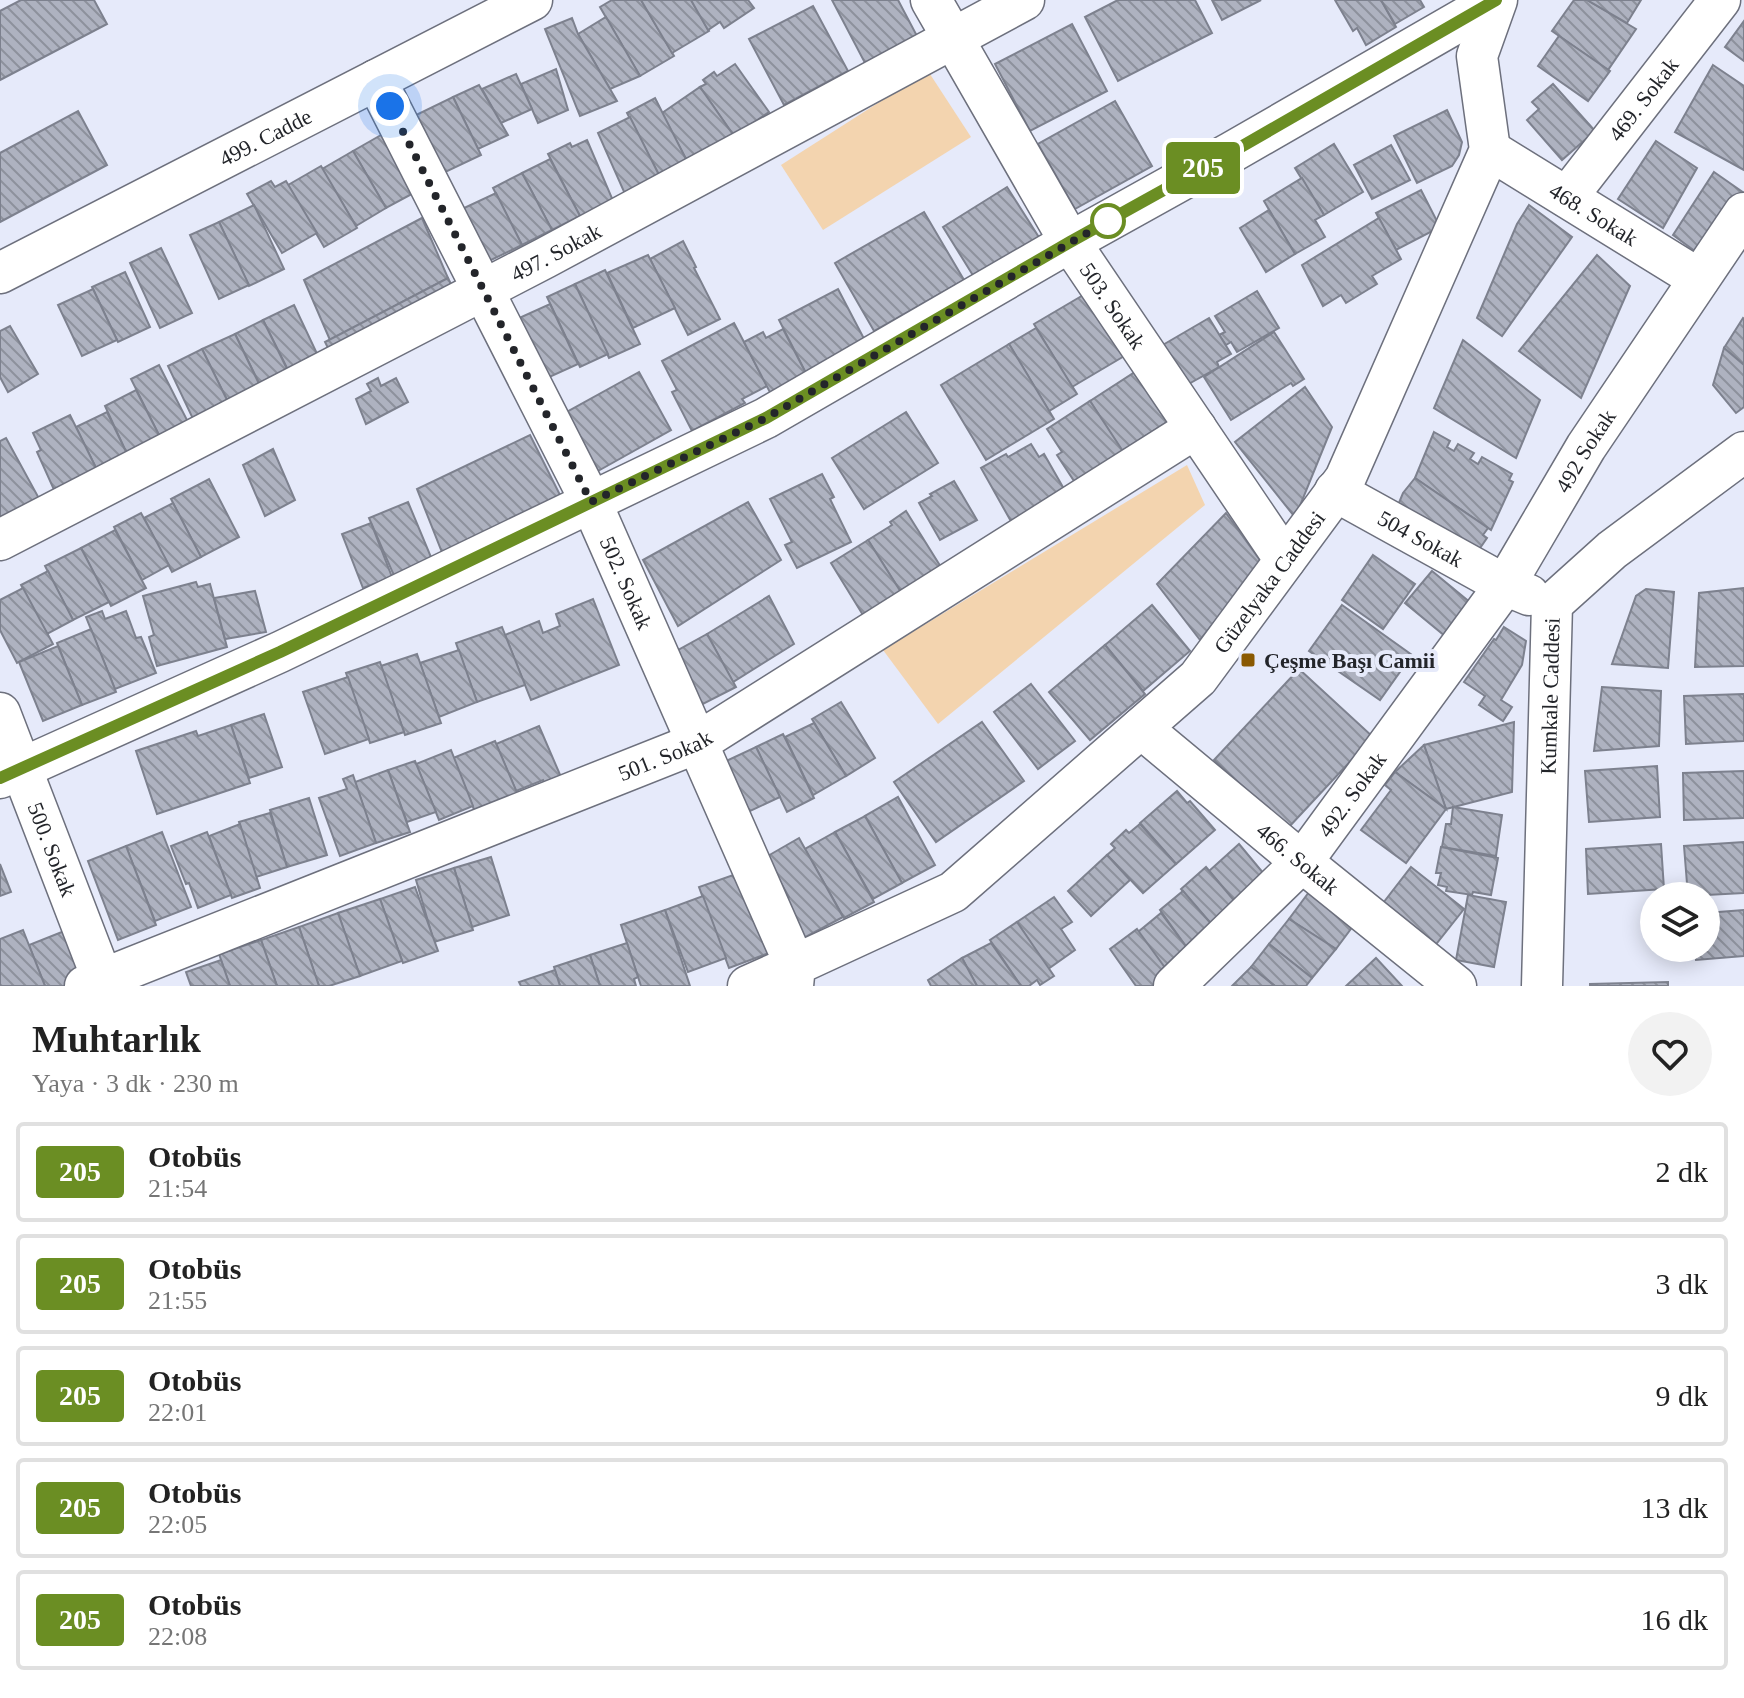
<!DOCTYPE html>
<html lang="tr">
<head>
<meta charset="utf-8">
<style>
	:root { --surface:#fff; --page:#f2f2f2; --text:#222; --muted:#767676; --line:#e0e0e0 }
	body { margin:0; font-family:"Times New Roman",serif; background:var(--page); color:var(--text); height:100vh; display:flex; flex-direction:column; font-size:30px; white-space:nowrap }
	* { box-sizing:border-box; margin:0 }
	p { font-size:26px; color:var(--muted) }
	.icon { flex:none; width:44px; height:44px; fill:none; stroke:currentColor; stroke-width:2; stroke-linecap:round; stroke-linejoin:round }
	.map { position:relative; height:986px; overflow:hidden }
	.details { display:flex; flex-direction:column; background:var(--surface); flex:1 }
	.details>* { flex:none }
	.badge { padding:0 16px; border-radius:6px; font-size:28px; line-height:52px }
	.buttons { position:absolute; left:1640px; top:882px; display:grid; gap:16px }
	.buttons a { display:grid; place-items:center; width:80px; height:80px; border-radius:50%; background:var(--surface); box-shadow:0 4px 20px #0003; font-size:40px }
	.you { position:absolute; width:40px; height:40px; margin:-20px; border:6px solid #fff; border-radius:50%; background:#1a73e8; box-shadow:0 0 0 12px #1a73e833 }
	.map>.badge { position:absolute; translate:-50% -50%; box-shadow:0 0 0 4px #fff }
	.round { display:grid; place-items:center; flex:none; width:84px; height:84px; border-radius:42px; background:var(--page) }
	.headline { display:flex; align-items:center; justify-content:space-between; height:136px; padding:0 32px }
	h1 { font-size:38px; font-weight:600; line-height:60px }
	ul { padding:0; list-style:none }
	li { display:flex; align-items:center; gap:24px; height:100px; margin:0 16px 12px; padding:0 16px; border:4px solid var(--line); border-radius:8px }
	li div { flex:1 }
	li b { display:block; font-size:30px }
	li em { font-style:normal }
	li .badge { min-width:88px; font-weight:700; text-align:center }
	.map>svg:first-child { display:block }
</style>
</head>
<body>
<div class="map">
<svg width="1744" height="986" viewBox="0 0 1744 986">
	<defs>
		<pattern id="building-back-hatch" width="6" height="6" patternUnits="userSpaceOnUse" patternTransform="scale(2)"><rect width="6" height="6" fill="#aeb2c0"/><path d="M-1 5l2 2M0 0l6 6M5-1l2 2" fill="none" stroke="#8d919c"/></pattern>
	</defs>
	<rect width="100%" height="100%" fill="#e6eafa"/>
	<g fill="#f3d4af">
		<path d="M928,71L971,137L823,230L781,165Z"/>
		<path d="M1187,465L1205,505L938,724L883,650Z"/>
	</g>
	<g fill="url(#building-back-hatch)" stroke="#7d818e" stroke-width="2">
		<path d="M21,0H94L107,24L0,80V11Z"/>
		<path d="M612,0H641L674,56L640,76L600,7Z"/>
		<path d="M641,0H691L709,31L672,53Z"/>
		<path d="M691,0H748L754,8L724,28L720,22L708,30Z"/>
		<path d="M832,0H898L917,36L865,63Z"/>
		<path d="M1118,0H1195L1212,33L1118,81L1085,17Z"/>
		<path d="M1212,0H1261L1222,20Z"/>
		<path d="M1335,0H1381L1396,27L1366,45L1357,28L1353,31Z"/>
		<path d="M1381,0H1420L1424,7L1395,24Z"/>
		<path d="M1574,0H1587L1636,29L1608,70L1552,31Z"/>
		<path d="M1587,0H1641L1627,23Z"/>
		<path d="M813,6L848,71L784,105L749,39Z"/>
		<path d="M606,17L640,76L610,89L578,34Z"/>
		<path d="M572,18L578,34L617,101L580,116L545,29Z"/>
		<path d="M1744,21V61L1725,47Z"/>
		<path d="M1072,24L1107,91L1030,131L995,64Z"/>
		<path d="M1559,36L1610,71L1588,101L1538,66Z"/>
		<path d="M735,64L769,112L734,136L700,87L706,84L703,80L714,72L717,76Z"/>
		<path d="M1713,65L1744,86V170L1675,132Z"/>
		<path d="M556,69L568,110L538,123L521,84Z"/>
		<path d="M516,74L532,109L501,123L482,89Z"/>
		<path d="M1553,84L1595,131L1562,160L1527,120L1539,109L1532,102Z"/>
		<path d="M479,85L508,135L478,149L453,97Z"/>
		<path d="M700,87L734,136L688,163L662,113Z"/>
		<path d="M453,97L481,155L439,175L412,117Z"/>
		<path d="M655,98L688,163L660,177L627,113Z"/>
		<path d="M1115,101L1152,166L1075,209L1038,144Z"/>
		<path d="M1447,110L1462,142L1459,155L1452,166L1417,183L1394,136Z"/>
		<path d="M78,111L107,165L0,222V153Z"/>
		<path d="M630,117L660,177L625,194L598,133Z"/>
		<path d="M388,131L421,189L386,208L353,151Z"/>
		<path d="M587,140L614,203L582,220L548,154L570,143L572,147Z"/>
		<path d="M1656,141L1697,168L1663,228L1618,199Z"/>
		<path d="M1334,144L1363,192L1324,215L1295,168Z"/>
		<path d="M1391,145L1410,180L1372,199L1354,165Z"/>
		<path d="M353,151L386,208L356,226L322,169Z"/>
		<path d="M550,159L580,216L552,230L522,173Z"/>
		<path d="M321,166L357,228L324,247L288,185Z"/>
		<path d="M1714,172L1744,193L1707,260L1673,235Z"/>
		<path d="M522,173L552,230L522,245L493,188Z"/>
		<path d="M1302,178L1324,215L1315,220L1325,237L1295,254L1264,201Z"/>
		<path d="M271,181L275,187L286,181L317,233L282,253L247,194Z"/>
		<path d="M1007,187L1047,250L982,290L943,227Z"/>
		<path d="M1421,190L1440,227L1396,250L1376,213Z"/>
		<path d="M496,193L522,245L489,261L462,209Z"/>
		<path d="M254,205L284,269L249,286L219,222Z"/>
		<path d="M1529,205L1572,237L1502,336L1477,318L1517,224Z"/>
		<path d="M1269,210L1295,254L1266,272L1240,228Z"/>
		<path d="M924,212L964,280L874,331L835,263Z"/>
		<path d="M422,218L448,278L330,340L304,280Z"/>
		<path d="M1379,218L1401,259L1372,276L1377,284L1346,303L1341,295L1323,306L1302,265Z"/>
		<path d="M219,222L249,285L219,299L190,235Z"/>
		<path d="M683,241L696,267L694,268L720,319L688,335L650,259Z"/>
		<path d="M161,248L192,313L160,328L130,263Z"/>
		<path d="M648,255L675,308L633,328L607,273Z"/>
		<path d="M1597,255L1630,286L1581,398L1519,351Z"/>
		<path d="M605,270L640,344L609,358L575,284Z"/>
		<path d="M125,272L150,327L118,342L92,287Z"/>
		<path d="M448,278L457,296L334,360L325,342Z"/>
		<path d="M575,284L608,354L580,367L547,297Z"/>
		<path d="M93,289L117,340L82,356L58,305Z"/>
		<path d="M838,289L872,354L812,385L779,320Z"/>
		<path d="M1257,291L1279,328L1237,352L1231,342L1226,345L1219,335L1225,332L1215,316Z"/>
		<path d="M1085,294L1126,355L1072,387L1034,324Z"/>
		<path d="M550,304L578,364L545,379L517,319Z"/>
		<path d="M294,305L320,360L290,374L263,320Z"/>
		<path d="M1209,318L1231,354L1217,362L1219,367L1185,386L1161,346Z"/>
		<path d="M1743,318L1744,319V365L1724,348Z"/>
		<path d="M263,320L289,373L261,387L235,334Z"/>
		<path d="M734,323L767,386L742,399L745,403L692,431L672,392L677,390L662,361Z"/>
		<path d="M10,326L38,374L8,392L0,377V331Z"/>
		<path d="M1036,328L1077,394L1049,411L1009,344Z"/>
		<path d="M783,329L812,385L776,404L744,342L763,332L766,338Z"/>
		<path d="M1274,332L1304,379L1293,386L1291,383L1231,420L1204,377Z"/>
		<path d="M235,334L261,388L229,404L202,349Z"/>
		<path d="M1463,340L1540,400L1516,458L1434,408Z"/>
		<path d="M1009,344L1054,419L986,460L941,385Z"/>
		<path d="M1724,348L1744,365V407L1736,413L1713,385Z"/>
		<path d="M202,349L229,404L194,421L168,366Z"/>
		<path d="M159,365L189,424L161,439L131,379Z"/>
		<path d="M639,372L671,430L598,471L565,413Z"/>
		<path d="M1135,372L1167,422L1122,451L1090,401Z"/>
		<path d="M378,378L381,386L396,378L408,402L366,424L356,399L371,391L367,384Z"/>
		<path d="M1305,387L1332,427L1297,513L1294,516L1235,442Z"/>
		<path d="M136,390L160,437L127,454L105,406Z"/>
		<path d="M1090,401L1126,456L1078,487L1057,455L1062,452L1047,429Z"/>
		<path d="M107,412L129,458L98,472L76,427Z"/>
		<path d="M906,412L938,463L864,509L832,458Z"/>
		<path d="M70,415L98,472L55,492L37,452L41,450L33,433Z"/>
		<path d="M1434,432L1450,441L1447,447L1454,451L1458,444L1474,453L1470,459L1478,464L1482,457L1512,474L1509,480L1513,482L1491,530L1415,478Z"/>
		<path d="M530,435L566,507L445,560L417,489Z"/>
		<path d="M6,438L42,504L0,527V441Z"/>
		<path d="M1031,444L1039,457L1044,454L1068,496L1017,532L981,468L1006,454L1008,457Z"/>
		<path d="M273,449L295,500L265,516L243,465Z"/>
		<path d="M822,474L834,497L830,499L851,542L797,568L785,545L792,542L770,499Z"/>
		<path d="M1415,478L1488,528L1483,535L1487,538L1471,561L1396,510L1403,493Z"/>
		<path d="M209,479L239,537L201,557L171,499Z"/>
		<path d="M954,481L977,520L940,540L919,503L932,496L930,494Z"/>
		<path d="M408,502L433,562L395,578L369,518Z"/>
		<path d="M748,502L781,560L678,626L643,560Z"/>
		<path d="M173,503L201,557L172,572L144,518Z"/>
		<path d="M906,511L944,572L904,597L868,540L892,525L890,522Z"/>
		<path d="M141,513L169,565L142,580L114,527Z"/>
		<path d="M1226,513L1262,563L1200,640L1157,584Z"/>
		<path d="M371,523L392,577L363,588L342,534Z"/>
		<path d="M115,530L146,588L111,606L81,548Z"/>
		<path d="M868,540L904,597L866,620L831,563Z"/>
		<path d="M81,548L109,602L73,620L45,566Z"/>
		<path d="M1373,555L1415,584L1383,629L1342,600Z"/>
		<path d="M48,571L73,620L47,634L21,585Z"/>
		<path d="M1432,571L1472,604L1445,636L1405,603Z"/>
		<path d="M196,582L198,587L210,584L227,647L157,666L149,637L154,635L143,596Z"/>
		<path d="M23,588L53,644L17,663L0,630V600Z"/>
		<path d="M1744,588V666L1695,667L1699,593Z"/>
		<path d="M1646,589L1674,592L1668,668L1612,664L1636,596Z"/>
		<path d="M255,591L266,632L225,639L214,598Z"/>
		<path d="M769,596L794,644L733,682L707,634Z"/>
		<path d="M593,599L619,665L531,700L505,635L539,621L543,633L560,626L556,614Z"/>
		<path d="M1152,605L1190,651L1143,691L1105,645Z"/>
		<path d="M1342,605L1412,655L1380,700L1309,651Z"/>
		<path d="M102,611L105,619L126,611L136,638L141,637L156,673L115,689L86,617Z"/>
		<path d="M502,627L525,685L477,702L456,643Z"/>
		<path d="M1504,627L1526,641L1522,665L1501,700L1512,707L1503,721L1479,705L1485,696L1464,682L1494,639L1496,640Z"/>
		<path d="M91,629L116,692L82,705L57,643Z"/>
		<path d="M707,634L736,687L699,706L671,654Z"/>
		<path d="M1105,645L1145,694L1090,740L1049,692Z"/>
		<path d="M58,646L82,705L43,721L19,662Z"/>
		<path d="M459,650L477,702L439,717L420,663Z"/>
		<path d="M417,654L441,723L405,735L381,666Z"/>
		<path d="M380,662L404,732L370,743L346,673Z"/>
		<path d="M1299,669L1373,737L1288,828L1214,760Z"/>
		<path d="M348,677L369,739L325,754L303,692Z"/>
		<path d="M1031,684L1075,741L1038,769L994,712Z"/>
		<path d="M1602,687L1661,691L1659,746L1594,751Z"/>
		<path d="M1744,694V741L1686,744L1684,696Z"/>
		<path d="M841,702L875,758L846,776L812,719Z"/>
		<path d="M264,714L282,767L249,778L231,725Z"/>
		<path d="M982,722L1024,781L936,842L894,782Z"/>
		<path d="M1514,722L1512,792L1446,809L1424,745Z"/>
		<path d="M814,723L846,776L813,795L785,737Z"/>
		<path d="M231,725L250,783L157,814L136,751L196,731L198,736Z"/>
		<path d="M539,726L561,777L544,784L543,780L516,791L496,744Z"/>
		<path d="M783,734L814,798L787,812L756,747Z"/>
		<path d="M495,741L518,795L475,812L453,758Z"/>
		<path d="M1424,745L1446,809L1395,772Z"/>
		<path d="M756,747L780,797L748,812L724,762Z"/>
		<path d="M451,750L473,806L439,820L416,764Z"/>
		<path d="M415,761L436,812L407,822L388,770Z"/>
		<path d="M1657,766L1660,817L1589,822L1585,771Z"/>
		<path d="M388,770L410,832L376,843L355,782Z"/>
		<path d="M1744,771V818L1684,820L1683,773Z"/>
		<path d="M1395,772L1446,809L1406,863L1361,830L1391,790L1385,785Z"/>
		<path d="M353,775L376,843L340,856L319,798L347,789L343,779Z"/>
		<path d="M1177,791L1187,803L1190,801L1215,830L1176,864L1140,823Z"/>
		<path d="M898,797L935,865L902,883L865,816Z"/>
		<path d="M309,798L327,855L287,867L270,810Z"/>
		<path d="M1453,807L1502,815L1496,856L1442,847L1446,824H1451Z"/>
		<path d="M270,813L287,867L256,877L239,822Z"/>
		<path d="M865,816L902,883L873,899L835,832Z"/>
		<path d="M240,824L260,888L232,898L209,836Z"/>
		<path d="M1140,824L1176,864L1143,893L1107,855L1115,848L1111,844L1126,830L1129,833Z"/>
		<path d="M162,832L191,907L155,921L126,846Z"/>
		<path d="M207,832L231,895L198,908L189,883L186,884L171,846Z"/>
		<path d="M835,832L874,902L844,918L805,849Z"/>
		<path d="M799,838L843,917L800,940L781,901L789,897L766,857Z"/>
		<path d="M1744,842V893L1688,896L1684,846Z"/>
		<path d="M1239,844L1269,880L1240,908L1209,871Z"/>
		<path d="M1661,844L1664,889L1588,894L1586,849Z"/>
		<path d="M126,846L156,925L118,940L88,861Z"/>
		<path d="M1441,847L1498,858L1491,895L1473,892L1472,895L1446,891L1447,887L1438,885L1441,873H1436Z"/>
		<path d="M1107,855L1130,880L1091,916L1068,891Z"/>
		<path d="M491,857L509,915L472,927L454,868Z"/>
		<path d="M0,864L11,892L0,896Z"/>
		<path d="M1206,867L1242,910L1217,931L1181,889Z"/>
		<path d="M1411,867L1464,909L1433,948L1380,907Z"/>
		<path d="M454,868L473,930L434,942L416,880Z"/>
		<path d="M739,873L769,953L729,968L699,887Z"/>
		<path d="M415,887L438,951L403,963L380,899Z"/>
		<path d="M1183,891L1219,933L1193,956L1160,910Z"/>
		<path d="M1309,892L1356,922L1336,949L1289,919Z"/>
		<path d="M1468,895L1506,902L1494,967L1456,960Z"/>
		<path d="M703,896L726,958L688,972L665,910Z"/>
		<path d="M1054,897L1072,922L1061,929L1075,950L1048,969L1017,922Z"/>
		<path d="M380,899L402,961L360,976L338,913Z"/>
		<path d="M665,910L690,986H641L621,925Z"/>
		<path d="M1744,910V956L1696,960L1695,948H1706V913Z"/>
		<path d="M338,913L360,976L329,986H319L299,927Z"/>
		<path d="M1161,913L1196,960L1172,978L1138,932Z"/>
		<path d="M1289,919L1336,949L1312,978L1269,944Z"/>
		<path d="M1017,922L1054,976L1040,985L1037,980L1029,986H1021L990,940Z"/>
		<path d="M299,927L319,986H277L261,940Z"/>
		<path d="M72,928L80,986H45L29,945Z"/>
		<path d="M1137,929L1171,976L1157,986H1136L1110,949Z"/>
		<path d="M23,930L45,986H0V939Z"/>
		<path d="M261,940L277,986H230L219,954Z"/>
		<path d="M627,943L638,977L634,979L636,986H600L590,955Z"/>
		<path d="M991,943L1021,986H977L962,958Z"/>
		<path d="M1269,944L1312,978L1306,986H1275L1251,967Z"/>
		<path d="M590,955L600,986H560L554,967Z"/>
		<path d="M962,958L977,986H931L928,980Z"/>
		<path d="M1376,958L1402,986H1346Z"/>
		<path d="M221,960L230,986H191L186,972Z"/>
		<path d="M1251,967L1275,986H1232Z"/>
		<path d="M555,970L560,986H521L519,982Z"/>
		<path d="M1668,982V986H1590V984Z"/>
	</g>
	<g fill="none" stroke-linecap="round" stroke-linejoin="round">
		<g stroke="#6d707d" stroke-width="43">
			<g id="minor">
				<path id="s1" d="M931,0L1070,242L1285,560"/>
				<path id="s2" d="M376,80L591,502L795,965L748,986"/>
				<path id="s3" d="M1490,150L1699,279"/>
				<path id="s4" d="M1567,197L1720,0"/>
				<path id="s5" d="M0,273L532,0"/>
				<path id="s6" d="M1335,491L1505,585L1529,595"/>
				<path id="s7" d="M0,540L545,258L1024,0"/>
				<path id="s8" d="M0,713L105,986"/>
				<path id="s9" d="M1141,728L1302,862L1456,986"/>
				<path d="M0,778L280,652L766,418L1070,242L1232,152L1496,0"/>
				<path id="s10" d="M85,986L697,743L1196,428"/>
				<path id="s11" d="M793,986L795,965L953,892L1198,678L1345,479L1490,150L1477,56L1497,0"/>
				<path id="s12" d="M1174,986L1302,862L1505,585L1586,447L1744,213"/>
				<path id="s13" d="M1542,986L1552,604L1612,550L1744,452"/>
			</g>
		</g>
		<use href="#minor" stroke="#fff" stroke-width="40"/>
	</g>
	<g fill="none" stroke-linecap="round" stroke-linejoin="round">
		<g stroke="#fff" stroke-width="18">
			<path id="line" d="M0,778L280,652L766,418L1070,242L1232,152L1496,0"/>
		</g>
		<use href="#line" stroke="#6b8e23" stroke-width="12"/>
		<path stroke="#23252a" stroke-width="8" stroke-dasharray="0 14.4" d="M390,106L591,502L766,418L1108,221"/>
	</g>
	<circle fill="#fff" stroke="#6b8e23" stroke-width="4" cx="1108" cy="221" r="16"/>
	<rect fill="#8a5901" stroke="#e6eafa" stroke-width="3" x="1240" y="652" width="16" height="16" rx="4"/>
	<g text-anchor="middle" stroke-width="8" stroke-linejoin="round" paint-order="stroke">
		<g font-size="22" fill="#23252a" stroke="#e6eafa">
			<text dy="8" stroke="none"><textPath href="#s4" startOffset="124">469. Sokak</textPath></text>
			<text dy="8" stroke="none"><textPath href="#s5" startOffset="298">499. Cadde</textPath></text>
			<text dy="8" stroke="none"><textPath href="#s3" startOffset="122">468. Sokak</textPath></text>
			<text dy="8" stroke="none"><textPath href="#s7" startOffset="626">497. Sokak</textPath></text>
			<text dy="8" stroke="none"><textPath href="#s1" startOffset="356">503. Sokak</textPath></text>
			<text dy="8" stroke="none"><textPath href="#s12" startOffset="678">492 Sokak</textPath></text>
			<text dy="8" stroke="none"><textPath href="#s6" startOffset="98">504 Sokak</textPath></text>
			<text dy="8" stroke="none"><textPath href="#s11" startOffset="640">Güzelyaka Caddesi</textPath></text>
			<text dy="8" stroke="none"><textPath href="#s2" startOffset="562">502. Sokak</textPath></text>
			<text dy="8" stroke="none"><textPath href="#s13" startOffset="290">Kumkale Caddesi</textPath></text>
			<text dy="8" stroke="none"><textPath href="#s10" startOffset="624">501. Sokak</textPath></text>
			<text dy="8" stroke="none"><textPath href="#s12" startOffset="262">492. Sokak</textPath></text>
			<text dy="8" stroke="none"><textPath href="#s8" startOffset="146">500. Sokak</textPath></text>
			<text dy="8" stroke="none"><textPath href="#s9" startOffset="204">466. Sokak</textPath></text>
		</g>
		<g font-size="22" font-weight="bold" fill="#23252a" stroke="#e6eafa" text-anchor="start">
			<text x="1264" y="668">Çeşme Başı Camii</text>
		</g>
	</g>
</svg>
<div class="buttons">
<a><svg class="icon" aria-label="layers" viewBox="0 0 24 24"><path d="M12 4l9 5-9 5-9-5zM3 14l9 5 9-5"/></svg></a>
</div>
<div class="you" style="left:390px;top:106px"></div>
<b class="badge" style="left:1203px;top:168px;background:#6b8e23;color:#fff">205</b>
</div>
<section class="details">
<div class="headline"><div><h1>Muhtarlık</h1><p>Yaya · 3 dk · 230 m</p></div><a class="round"><svg class="icon" aria-label="heart" viewBox="0 0 24 24"><path d="M12 20l-8-8c-3-5 5-10 8-4 3-6 11-1 8 4z"/></svg></a></div>
<ul>
<li><span class="badge" style="background:#6b8e23;color:#fff">205</span><div><b>Otobüs</b><p>21:54</p></div><em>2 dk</em></li>
<li><span class="badge" style="background:#6b8e23;color:#fff">205</span><div><b>Otobüs</b><p>21:55</p></div><em>3 dk</em></li>
<li><span class="badge" style="background:#6b8e23;color:#fff">205</span><div><b>Otobüs</b><p>22:01</p></div><em>9 dk</em></li>
<li><span class="badge" style="background:#6b8e23;color:#fff">205</span><div><b>Otobüs</b><p>22:05</p></div><em>13 dk</em></li>
<li><span class="badge" style="background:#6b8e23;color:#fff">205</span><div><b>Otobüs</b><p>22:08</p></div><em>16 dk</em></li>
</ul>
</section>
</body>
</html>
